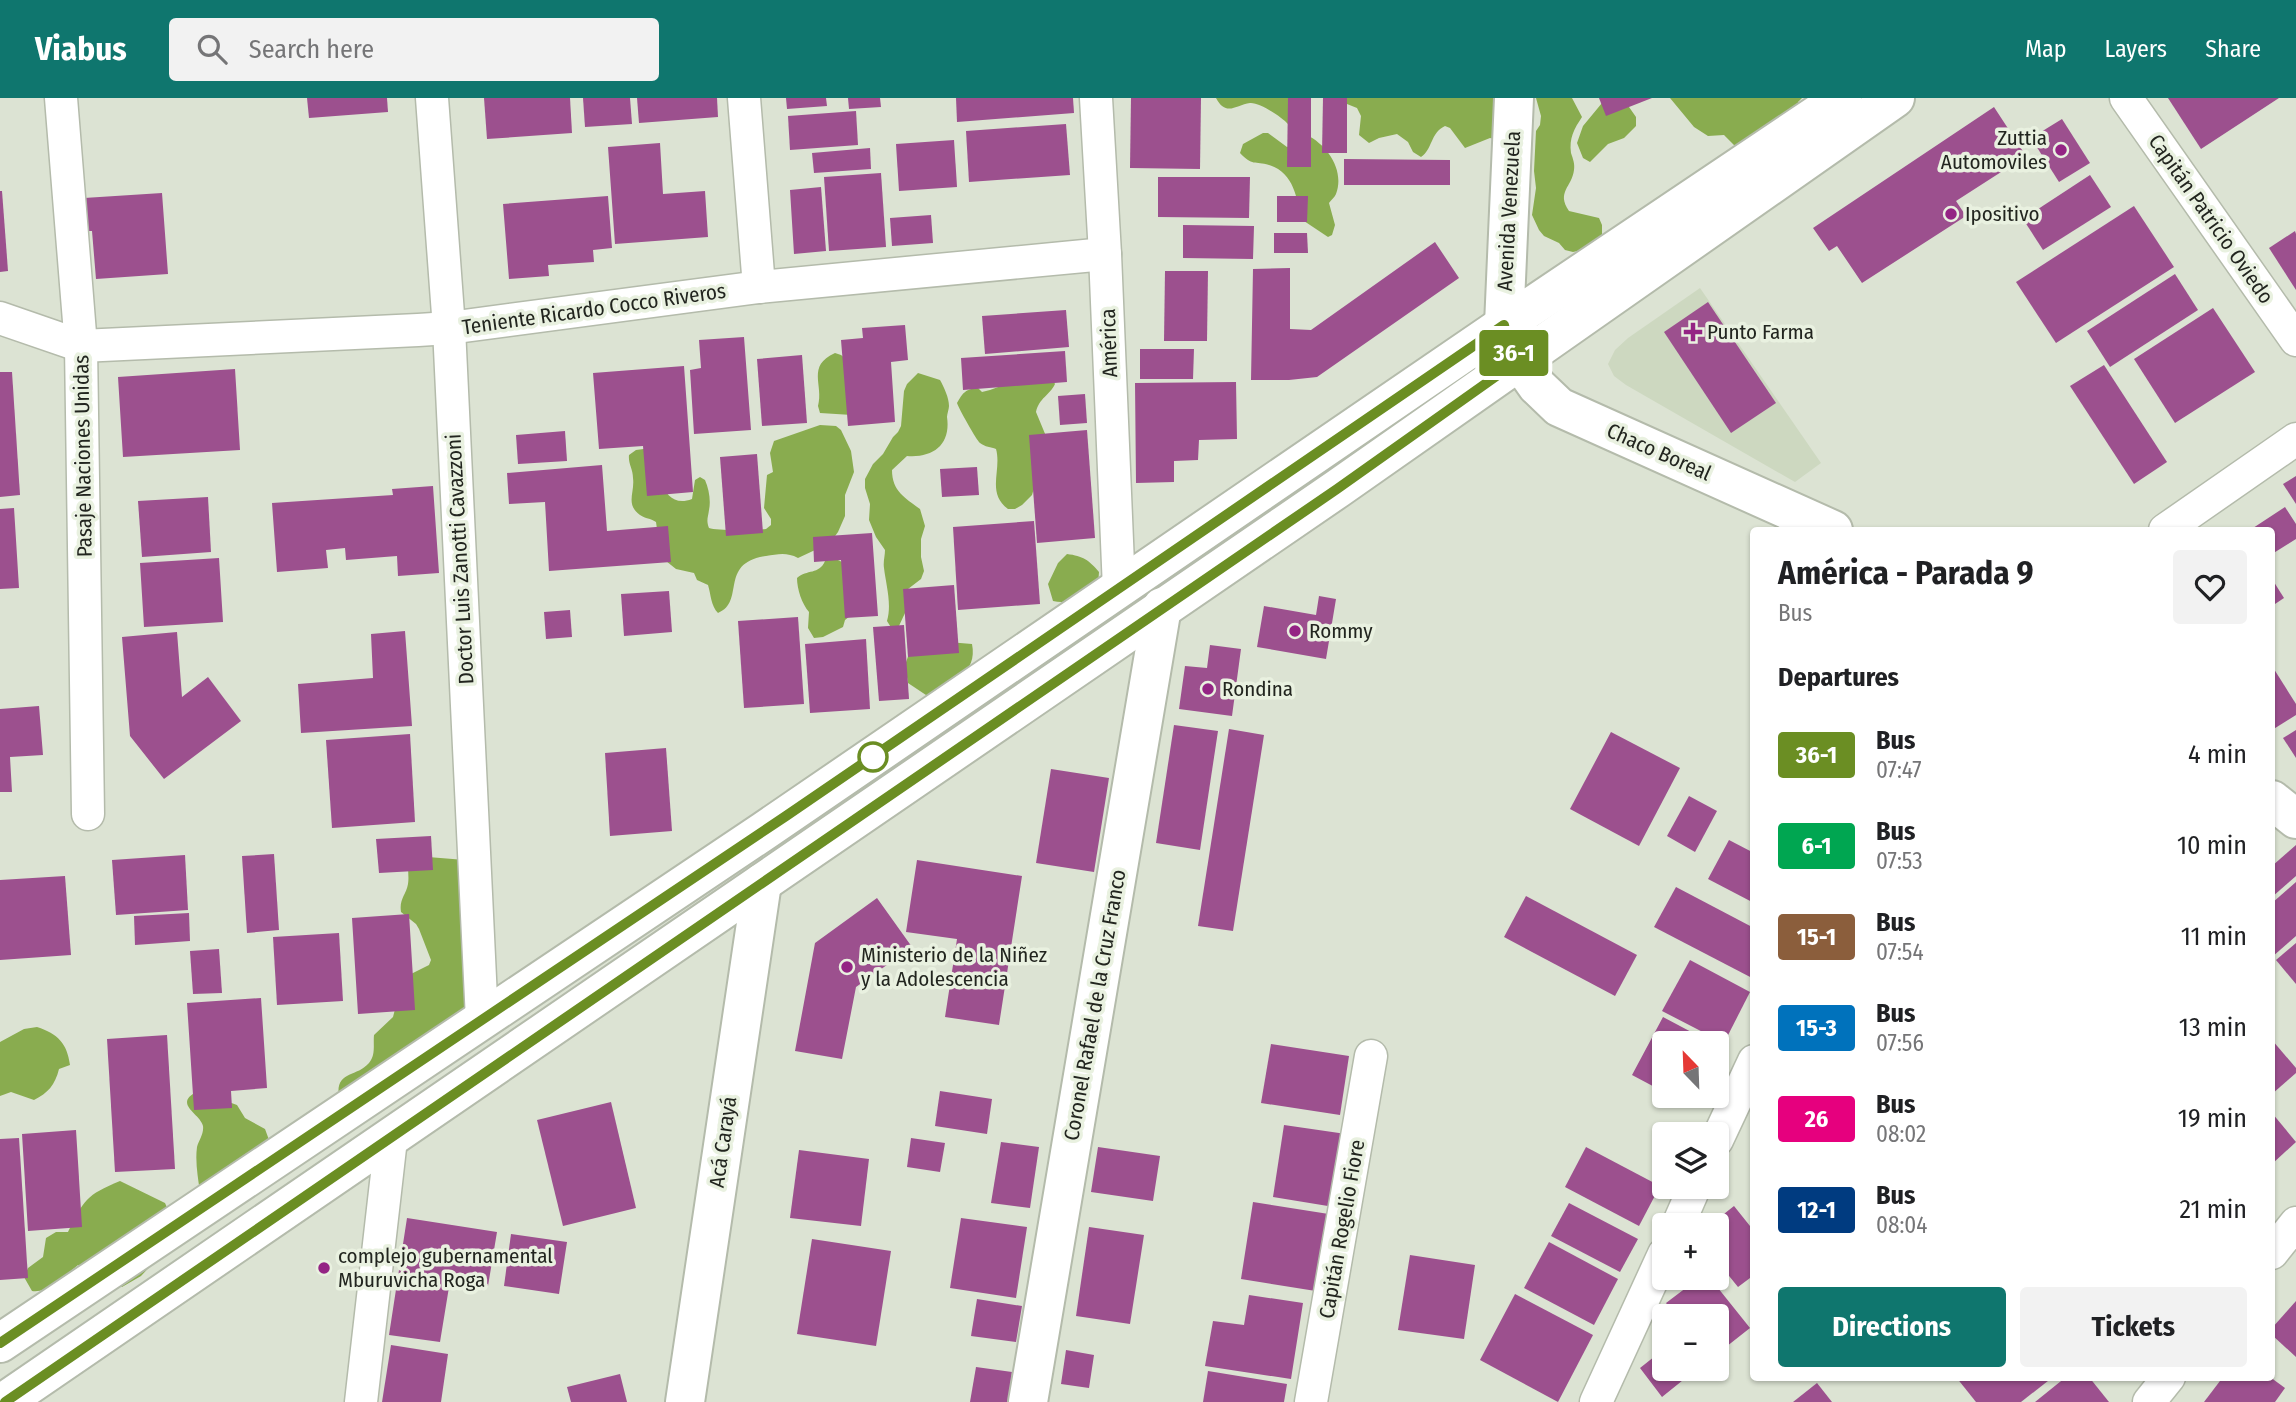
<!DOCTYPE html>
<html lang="en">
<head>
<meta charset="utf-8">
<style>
	:root { --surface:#fff; --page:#f2f2f2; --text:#202124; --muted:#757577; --accent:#0f766e }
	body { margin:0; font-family:"Fira Sans Condensed",sans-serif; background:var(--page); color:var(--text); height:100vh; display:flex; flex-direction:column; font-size:26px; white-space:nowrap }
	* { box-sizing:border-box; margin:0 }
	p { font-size:23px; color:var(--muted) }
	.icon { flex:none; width:38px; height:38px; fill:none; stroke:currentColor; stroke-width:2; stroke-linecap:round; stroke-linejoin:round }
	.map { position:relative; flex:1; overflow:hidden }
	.side { position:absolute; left:1750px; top:429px; width:525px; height:854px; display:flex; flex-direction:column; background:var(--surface); border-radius:7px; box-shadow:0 2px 5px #0004 }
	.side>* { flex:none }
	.badge { padding:0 14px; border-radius:5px; font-size:24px; line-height:46px }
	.needle { width:46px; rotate:337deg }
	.controls { position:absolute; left:1652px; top:933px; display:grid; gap:14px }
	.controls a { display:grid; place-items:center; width:77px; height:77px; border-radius:7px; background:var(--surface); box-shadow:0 2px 5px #0004; font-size:35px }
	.map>.badge { position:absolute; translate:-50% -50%; box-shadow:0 0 0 4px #fff }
	h2 { padding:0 28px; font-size:26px; line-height:63px }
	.round { display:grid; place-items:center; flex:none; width:74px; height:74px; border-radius:7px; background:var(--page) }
	.head { display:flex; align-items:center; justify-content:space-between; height:119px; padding:0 28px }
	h1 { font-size:33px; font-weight:700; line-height:52px }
	.button { display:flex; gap:14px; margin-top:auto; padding:14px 28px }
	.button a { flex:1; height:80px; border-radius:7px; background:var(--accent); color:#fff; font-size:28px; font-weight:700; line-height:80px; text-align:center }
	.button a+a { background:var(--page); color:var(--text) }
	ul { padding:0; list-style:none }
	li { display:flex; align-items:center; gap:21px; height:91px; padding:0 28px }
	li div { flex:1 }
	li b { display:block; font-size:26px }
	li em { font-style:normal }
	li .badge { min-width:77px; font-weight:700; text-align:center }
	header { display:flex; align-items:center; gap:42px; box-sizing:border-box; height:98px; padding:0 35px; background:var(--accent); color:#fff }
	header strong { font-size:33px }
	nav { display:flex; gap:38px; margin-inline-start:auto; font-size:24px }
	.search { width:490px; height:63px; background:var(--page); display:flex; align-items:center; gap:18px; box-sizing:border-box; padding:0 24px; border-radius:7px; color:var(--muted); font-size:26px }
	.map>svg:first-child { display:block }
</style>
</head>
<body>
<header>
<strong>Viabus</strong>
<div class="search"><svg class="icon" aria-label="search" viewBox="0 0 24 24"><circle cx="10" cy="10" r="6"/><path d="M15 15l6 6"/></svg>Search here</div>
<nav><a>Map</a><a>Layers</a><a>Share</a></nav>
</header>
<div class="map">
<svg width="2296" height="1304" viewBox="0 0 2296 1304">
	<rect width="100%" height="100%" fill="#dce3d3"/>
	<path fill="#cdd8c0" d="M1700,190L1821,365L1795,384L1626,287L1614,278L1608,266L1615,252L1628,240Z"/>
	<g fill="#89ac4f">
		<path d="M1216,0H1295L1288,26C1282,19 1259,4 1250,5C1236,7 1226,19 1216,0Z"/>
		<path d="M1332,0H1507L1494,41L1490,40L1465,50L1450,30L1445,28C1430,35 1433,51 1421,59L1413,54L1408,44L1397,36L1379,40L1369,45L1359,37L1361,18L1357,10Z"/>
		<path d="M1536,0H1572L1582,19C1574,31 1569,40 1571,55C1573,61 1575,66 1574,72C1572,89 1556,94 1569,113L1599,120L1602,127V137L1597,143L1582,152L1573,154L1565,152L1559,145L1544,138L1539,132L1532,117L1536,90L1534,73L1536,33L1540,27L1541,18Z"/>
		<path d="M1670,0H1802L1798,4L1829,69L1815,78L1739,52L1724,37L1708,38L1694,29Z"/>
		<path d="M1602,5L1629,9L1636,19V28L1624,40L1608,46L1590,64L1583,60L1577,45L1583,28Z"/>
		<path d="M1263,35H1268L1287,49L1307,37C1327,47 1345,72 1336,96C1335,99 1331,102 1329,105L1335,127L1332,137L1328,139L1301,121C1297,100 1294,75 1269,67C1255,63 1252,68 1240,55L1243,46Z"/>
		<path d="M835,255L841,257L851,265L852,317L820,315L818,308C824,287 806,268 835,255Z"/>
		<path d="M1047,271L1055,286C1050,297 1039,300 1036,314L1048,343L1032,397L1022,407L1015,411H1008C986,395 1002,372 996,351C991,349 985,349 980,345C977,343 958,309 957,305C963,295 965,291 978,290L982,294L990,292Z"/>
		<path d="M918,275L940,282C944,289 949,300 949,308C949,311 947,316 947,319C951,346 934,360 907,358L892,372C892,393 905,400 920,411L925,428L921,441V459L924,473L921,481L908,491L905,515L898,530L892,531L887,523C892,506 886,487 884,470C883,464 885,458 885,452L876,439L869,422L870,406L865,390V381L873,366L883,356L893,339L898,334L901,328L904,293L907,286Z"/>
		<path d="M820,327L836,328L841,332L851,353L854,374L845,397V418L838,434L830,445L798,460C787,454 778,456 766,458C718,465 746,504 718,515C711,508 711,497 708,487L697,482L694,475L676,471L661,459L656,424C650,420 646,421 640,417C625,406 635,395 633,380C633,371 628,366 629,357L636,352L651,350C657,371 662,413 692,401L695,382L700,379L705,382C709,391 711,403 709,412C708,420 706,422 709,430C717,433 755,432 766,431L771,427V421L764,410L767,377L773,374L770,355L774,343Z"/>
		<path d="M1067,456C1083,458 1089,462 1099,474L1098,487C1083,497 1072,507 1053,503L1048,486L1058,465Z"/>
		<path d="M836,461L844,465L850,518L845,522L843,529L823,539L814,540L808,530L809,514C802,506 797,491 797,480C807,471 819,477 825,463Z"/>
		<path d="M948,544L972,546C978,576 951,584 929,599L908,585L905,567L910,553Z"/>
		<path d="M428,759L465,762L473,916L339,1000C335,972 356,980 369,965C376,957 373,946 374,937L393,919L403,880L429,867L431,862L419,831L416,826L401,814C399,801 406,797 408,786C409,780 408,774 408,768Z"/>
		<path d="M37,929C58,936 67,945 70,967L59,971C55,987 48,995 34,1002L11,994L0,998V944L24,931Z"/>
		<path d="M198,993L237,1007L245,1020L265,1031L272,1050L200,1094C198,1080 195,1064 197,1049C199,1042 204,1036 203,1028C200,1015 172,1006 198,993Z"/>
		<path d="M120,1083L165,1105L169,1114L155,1163L141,1178L122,1189L78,1167C66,1177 47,1196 32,1193L24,1179L28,1170L43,1159L46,1140L56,1134H68C84,1102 86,1097 120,1083Z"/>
	</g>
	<g fill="#9c508e">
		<path d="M307,0H387L388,14L309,20Z"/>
		<path d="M484,0H570L572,35L487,41Z"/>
		<path d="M583,0H630L632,26L585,29Z"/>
		<path d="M637,0H717L718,19L639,25Z"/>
		<path d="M786,0H826L827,8L787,11Z"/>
		<path d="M848,0H880L881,9L849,11Z"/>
		<path d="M956,0H1073L1074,15L957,24Z"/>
		<path d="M1131,0H1201L1200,71L1130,70Z"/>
		<path d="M1288,0H1311V69H1287Z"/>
		<path d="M1323,0H1347V55H1322Z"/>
		<path d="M1599,0H1652L1606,18Z"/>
		<path d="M2168,0H2279L2201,51Z"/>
		<path d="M1994,9L2026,58L1956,103L1966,118L1862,185L1837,148L1829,153L1813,130Z"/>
		<path d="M856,13L858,47L790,52L788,18Z"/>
		<path d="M2062,21L2090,65L2059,84L2031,40Z"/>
		<path d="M1066,26L1070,77L969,84L966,33Z"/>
		<path d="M954,42L957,89L899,93L896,46Z"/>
		<path d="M660,45L663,96L705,93L708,139L615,146L608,49Z"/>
		<path d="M870,50L871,71L814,75L812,55Z"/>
		<path d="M1344,61L1450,62V87H1344Z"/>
		<path d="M881,75L886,149L829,153L824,79Z"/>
		<path d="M2090,77L2111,109L2043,152L2023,121Z"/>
		<path d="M1158,79H1250L1249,120L1158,119Z"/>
		<path d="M821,89L826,153L794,156L790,92Z"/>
		<path d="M0,93H2L8,173L0,174Z"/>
		<path d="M162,95L168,176L96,181L92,133H86L84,100Z"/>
		<path d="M608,98L612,150L593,152L594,164L548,167L549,178L509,181L503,106Z"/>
		<path d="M1277,98H1308L1307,124H1277Z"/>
		<path d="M2134,108L2174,169L2056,245L2016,184Z"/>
		<path d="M931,117L933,145L892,148L890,120Z"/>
		<path d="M1183,127L1254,128L1253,161L1183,160Z"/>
		<path d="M2295,133L2296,136V192L2269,150Z"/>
		<path d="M1274,135H1307L1308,155H1274Z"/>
		<path d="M1435,144L1459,180L1317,279L1289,282H1251L1253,171L1290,170V231L1311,232Z"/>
		<path d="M1165,173H1208L1207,243H1164Z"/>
		<path d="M2175,176L2198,212L2110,269L2087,233Z"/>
		<path d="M1708,204L1776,305L1731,335L1664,234Z"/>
		<path d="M2213,210L2255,274L2175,325L2134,261Z"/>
		<path d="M1066,212L1069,249L985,256L982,218Z"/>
		<path d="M905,227L908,262L891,264L895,324L848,328L841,242L863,240L862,230Z"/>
		<path d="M744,239L751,332L694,336L690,272L701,270L699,242Z"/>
		<path d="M1140,251H1194L1193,281H1140Z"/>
		<path d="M1065,253L1067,284L963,292L961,260Z"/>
		<path d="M802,257L807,325L762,328L757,261Z"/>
		<path d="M2104,267L2167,364L2134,386L2070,288Z"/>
		<path d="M684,268L693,394L647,398L643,348L599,351L593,275Z"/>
		<path d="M235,271L240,352L123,359L118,279Z"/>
		<path d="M0,274H12L20,397L0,399Z"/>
		<path d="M1236,284L1237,341L1199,342L1198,362L1174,363V384L1136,385L1135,285Z"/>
		<path d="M1085,296L1087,325L1060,327L1058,298Z"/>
		<path d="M1087,332L1095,440L1037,445L1029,337Z"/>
		<path d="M565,333L567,363L518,366L516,337Z"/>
		<path d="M757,356L763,435L726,438L720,359Z"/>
		<path d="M602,367L607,433L668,428L671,464L549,473L545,404L509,406L507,375Z"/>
		<path d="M977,369L979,397L942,399L940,371Z"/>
		<path d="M2296,378V406L2283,386Z"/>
		<path d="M433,388L439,475L398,478L397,458L346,462L345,450L326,452L328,470L277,474L272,405L393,397L392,391Z"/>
		<path d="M208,399L211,454L142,459L138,403Z"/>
		<path d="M2285,409L2296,426V441L2272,456V432H2250Z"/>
		<path d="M14,410L19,490L0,491V411Z"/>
		<path d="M1034,423L1040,506L958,512L953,429Z"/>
		<path d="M872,435L878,518L845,520L841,462L814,464L813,439Z"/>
		<path d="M219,460L223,524L144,529L140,465Z"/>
		<path d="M2272,481L2284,500L2272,508Z"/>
		<path d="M954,487L959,555L908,559L903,491Z"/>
		<path d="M669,493L672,534L624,538L621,496Z"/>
		<path d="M1319,498L1336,501L1326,561L1257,549L1264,508L1316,517Z"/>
		<path d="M570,512L572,539L546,541L544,514Z"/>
		<path d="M798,519L804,606L744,610L738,523Z"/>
		<path d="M904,527L909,601L879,603L873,529Z"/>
		<path d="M405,533L412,628L301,635L298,586L373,580L371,536Z"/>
		<path d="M177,534L182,599L208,579L241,623L164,681L130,638L122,539Z"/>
		<path d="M866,541L870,611L810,615L805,546Z"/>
		<path d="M1210,547L1241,551L1232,618L1179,611L1185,568L1207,570Z"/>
		<path d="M2272,568L2296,606V617L2272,632Z"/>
		<path d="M39,608L43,657L10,659L12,694H0V611Z"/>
		<path d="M1174,627L1218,633L1200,752L1156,745Z"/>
		<path d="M1229,631L1264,637L1233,833L1198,828Z"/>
		<path d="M2296,632V660L2283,640Z"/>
		<path d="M1611,634L1680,670L1639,748L1570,711Z"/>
		<path d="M410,636L415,724L332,730L326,642Z"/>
		<path d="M666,650L672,733L610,738L605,655Z"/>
		<path d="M1051,671L1109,680L1094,774L1036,765Z"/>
		<path d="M1689,698L1717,713L1695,754L1667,738Z"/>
		<path d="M431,738L433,772L379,775L376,741Z"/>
		<path d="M1729,742L1754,755V805L1708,781Z"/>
		<path d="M2296,747V778L2272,799V768Z"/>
		<path d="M274,756L279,832L247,835L242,758Z"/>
		<path d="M185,757L188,812L116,817L112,762Z"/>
		<path d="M917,762L1022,778L999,927L945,919L957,841L906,834Z"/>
		<path d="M65,778L71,857L0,862V782Z"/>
		<path d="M2296,784V838L2272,859V805Z"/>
		<path d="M1676,789L1754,830V881L1654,829Z"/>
		<path d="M1526,798L1637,857L1615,898L1504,839Z"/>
		<path d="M877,800L912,849L856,889L842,961L795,953L815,845Z"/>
		<path d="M189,815L190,843L135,847L134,818Z"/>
		<path d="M409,816L415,912L358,916L352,820Z"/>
		<path d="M339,835L343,903L277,907L273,839Z"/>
		<path d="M2296,845V886L2276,862Z"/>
		<path d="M219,851L222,895L193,896L190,853Z"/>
		<path d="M1690,862L1750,894L1724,945L1662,913Z"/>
		<path d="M261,900L267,990L231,993L232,1010L194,1012L187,905Z"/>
		<path d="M1663,919L1712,945H1664V994L1632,977Z"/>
		<path d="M167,937L175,1071L115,1074L107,941Z"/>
		<path d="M2272,942L2296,970V975L2272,996Z"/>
		<path d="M1271,946L1349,958L1340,1017L1261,1005Z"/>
		<path d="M940,993L992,1001L987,1036L935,1028Z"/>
		<path d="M611,1004L636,1110L563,1128L537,1022Z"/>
		<path d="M2272,1015L2296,1044L2272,1066Z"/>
		<path d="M1284,1027L1346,1036L1334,1109L1273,1099Z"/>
		<path d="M76,1032L82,1129L28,1133L22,1036Z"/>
		<path d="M19,1040L28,1180L0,1182V1041Z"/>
		<path d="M911,1040L945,1045L940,1074L907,1069Z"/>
		<path d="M1001,1044L1039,1049L1030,1110L991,1105Z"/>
		<path d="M1098,1049L1160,1058L1153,1103L1091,1094Z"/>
		<path d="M1586,1049L1660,1088L1639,1128L1565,1089Z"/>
		<path d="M799,1052L869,1061L861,1128L790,1120Z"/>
		<path d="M1253,1104L1335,1117L1322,1194L1241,1181Z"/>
		<path d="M1569,1105L1638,1141L1620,1174L1551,1138Z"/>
		<path d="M1734,1108L1754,1133V1177L1738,1189L1717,1163V1127H1710Z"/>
		<path d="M407,1120L497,1134L488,1188L450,1183L440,1244L389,1237Z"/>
		<path d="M961,1120L1027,1129L1016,1200L950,1190Z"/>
		<path d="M1089,1129L1144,1137L1130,1226L1076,1218Z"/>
		<path d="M511,1136L567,1144L559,1196L504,1188Z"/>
		<path d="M812,1141L891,1153L876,1248L797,1236Z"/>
		<path d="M1549,1144L1618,1181L1594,1227L1524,1190Z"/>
		<path d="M1410,1157L1475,1167L1464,1241L1398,1232Z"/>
		<path d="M1699,1180H1710L1750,1230L1717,1256V1218H1676L1666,1205Z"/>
		<path d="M1515,1196L1593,1237L1558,1304L1480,1262Z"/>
		<path d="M1249,1197L1303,1205L1291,1281L1205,1268L1213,1223L1244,1227Z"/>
		<path d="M977,1201L1022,1208L1016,1244L971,1238Z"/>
		<path d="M2296,1203V1259L2272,1237V1230Z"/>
		<path d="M391,1247L448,1256L441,1304H382Z"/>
		<path d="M1664,1251V1270H1698L1662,1299L1640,1270Z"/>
		<path d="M1066,1252L1094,1257L1089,1290L1061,1286Z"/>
		<path d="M976,1269L1012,1274L1008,1304H970Z"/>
		<path d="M1208,1273L1287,1286L1284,1304H1203Z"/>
		<path d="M620,1276L627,1304H571L567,1289Z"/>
		<path d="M1956,1279H2053L2021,1304H1976Z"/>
		<path d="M2066,1279H2089L2109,1304H2035Z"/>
		<path d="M2223,1279H2270L2285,1290L2275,1304H2204Z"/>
		<path d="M1817,1285L1832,1304H1793Z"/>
	</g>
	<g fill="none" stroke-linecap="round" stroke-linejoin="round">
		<g stroke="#b4bbab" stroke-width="35">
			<g id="minor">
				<path d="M61,0L81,248L88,716"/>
				<path d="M432,0L449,230L482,922"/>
				<path d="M744,0L759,189"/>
				<path d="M1096,0L1105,156L1119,491"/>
				<path d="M2126,0L2296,242"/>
				<path d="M0,220L81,248L418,232L449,230L759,189L1105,156"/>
				<path d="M2165,432L2296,341"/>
				<path d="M1717,1042L1754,963"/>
				<path d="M1678,1127L1695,1088"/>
				<path d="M2272,1155L2296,1125"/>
				<path d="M361,1304L391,1041"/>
				<path d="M1311,1304L1371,958"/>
				<path d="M1596,1304L1664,1156"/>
				<path d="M2149,1304L2169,1279"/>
			</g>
		</g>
		<g stroke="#b4bbab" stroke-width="42">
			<g id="tertiary">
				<path d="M685,1304L762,785"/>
				<path d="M1028,1304L1162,509"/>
			</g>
		</g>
		<g stroke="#b4bbab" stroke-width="42">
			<g id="secondary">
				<path d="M1514,0L1504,227L1508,247L1537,288L1559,309L1833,432"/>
				<path d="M2272,702L2296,721"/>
			</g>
		</g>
		<g stroke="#b4bbab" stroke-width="42">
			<g id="trunk">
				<path d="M0,1245L764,733L1504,227L1842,0"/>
				<path d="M4,1304L1337,391L1895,0"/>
			</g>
		</g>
		<use href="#minor" stroke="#fff" stroke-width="32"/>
		<use href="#tertiary" stroke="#fff" stroke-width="38"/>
		<use href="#secondary" stroke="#fff" stroke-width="38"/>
		<use href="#trunk" stroke="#fff" stroke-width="38"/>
	</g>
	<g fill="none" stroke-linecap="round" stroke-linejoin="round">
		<g stroke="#fff" stroke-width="16">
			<path id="line" d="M0,1245L786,718L1504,227L1508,247L1519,262L1337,391L5,1304"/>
		</g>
		<use href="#line" stroke="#6b8e23" stroke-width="10"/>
	</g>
	<g fill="#942484" stroke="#e9f1e0" stroke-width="2.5">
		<circle cx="2061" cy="52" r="7"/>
		<circle cx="1951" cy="116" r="7"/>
		<path d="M1689.5 223.5h7v7h7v7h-7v7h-7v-7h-7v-7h7z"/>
		<circle cx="1295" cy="533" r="7"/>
		<circle cx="1208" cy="591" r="7"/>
		<circle cx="847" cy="869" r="7"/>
		<circle cx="324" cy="1170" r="7"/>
	</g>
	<circle fill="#fff" stroke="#6b8e23" stroke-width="3.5" cx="873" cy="659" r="14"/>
	<g text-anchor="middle" stroke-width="7" stroke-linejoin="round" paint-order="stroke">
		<g font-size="21" fill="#22251f" stroke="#e9f1e0" text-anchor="start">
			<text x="2047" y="47" text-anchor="end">Zuttia<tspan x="2047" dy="24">Automoviles</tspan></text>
			<text x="1965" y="123">Ipositivo</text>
			<text x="1707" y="241">Punto Farma</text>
			<text x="1309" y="540">Rommy</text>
			<text x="1222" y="598">Rondina</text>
			<text x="861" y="864">Ministerio de la Niñez<tspan x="861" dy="24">y la Adolescencia</tspan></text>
			<text x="338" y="1165">complejo gubernamental<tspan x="338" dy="24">Mburuvicha Roga</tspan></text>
		</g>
		<g font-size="21" fill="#22251f" stroke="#e9f1e0">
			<text transform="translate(1509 113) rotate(-87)" y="7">Avenida Venezuela</text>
			<text transform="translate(2211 121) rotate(55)" y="7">Capitán Patricio Oviedo</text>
			<text transform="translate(594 211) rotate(-8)" y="7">Teniente Ricardo Cocco Riveros</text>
			<text transform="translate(1109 245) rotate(-92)" y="7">América</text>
			<text transform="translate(1659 354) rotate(24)" y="7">Chaco Boreal</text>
			<text transform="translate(83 358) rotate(-91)" y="7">Pasaje Naciones Unidas</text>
			<text transform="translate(460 461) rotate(-93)" y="7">Doctor Luis Zanotti Cavazzoni</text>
			<text transform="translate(1095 907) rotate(-80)" y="7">Coronel Rafael de la Cruz Franco</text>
			<text transform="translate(723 1044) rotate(-82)" y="7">Acá Carayá</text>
			<text transform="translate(1342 1131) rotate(-80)" y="7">Capitán Rogelio Fiore</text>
		</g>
	</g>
</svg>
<div class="controls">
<a><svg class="needle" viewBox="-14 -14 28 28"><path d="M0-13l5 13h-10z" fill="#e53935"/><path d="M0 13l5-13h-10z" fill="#757577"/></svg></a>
<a><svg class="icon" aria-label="layers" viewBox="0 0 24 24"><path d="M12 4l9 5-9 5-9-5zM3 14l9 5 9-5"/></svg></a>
<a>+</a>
<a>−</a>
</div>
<b class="badge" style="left:1514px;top:255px;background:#6b8e23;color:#fff">36-1</b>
<section class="side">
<div class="head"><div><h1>América - Parada 9</h1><p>Bus</p></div><a class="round"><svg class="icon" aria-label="heart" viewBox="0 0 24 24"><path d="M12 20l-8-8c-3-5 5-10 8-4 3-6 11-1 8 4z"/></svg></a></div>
<h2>Departures</h2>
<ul>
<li><span class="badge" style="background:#6b8e23;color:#fff">36-1</span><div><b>Bus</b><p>07:47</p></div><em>4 min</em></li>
<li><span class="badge" style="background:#00a651;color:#fff">6-1</span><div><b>Bus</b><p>07:53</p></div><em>10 min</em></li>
<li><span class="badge" style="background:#8b5e3c;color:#fff">15-1</span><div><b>Bus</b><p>07:54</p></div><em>11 min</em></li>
<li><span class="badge" style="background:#0072bc;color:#fff">15-3</span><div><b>Bus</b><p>07:56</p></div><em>13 min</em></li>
<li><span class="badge" style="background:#e6007e;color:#fff">26</span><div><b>Bus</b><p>08:02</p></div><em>19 min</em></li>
<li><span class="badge" style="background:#003b80;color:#fff">12-1</span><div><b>Bus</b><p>08:04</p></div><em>21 min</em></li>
</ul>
<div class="button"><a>Directions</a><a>Tickets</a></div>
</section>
</div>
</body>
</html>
